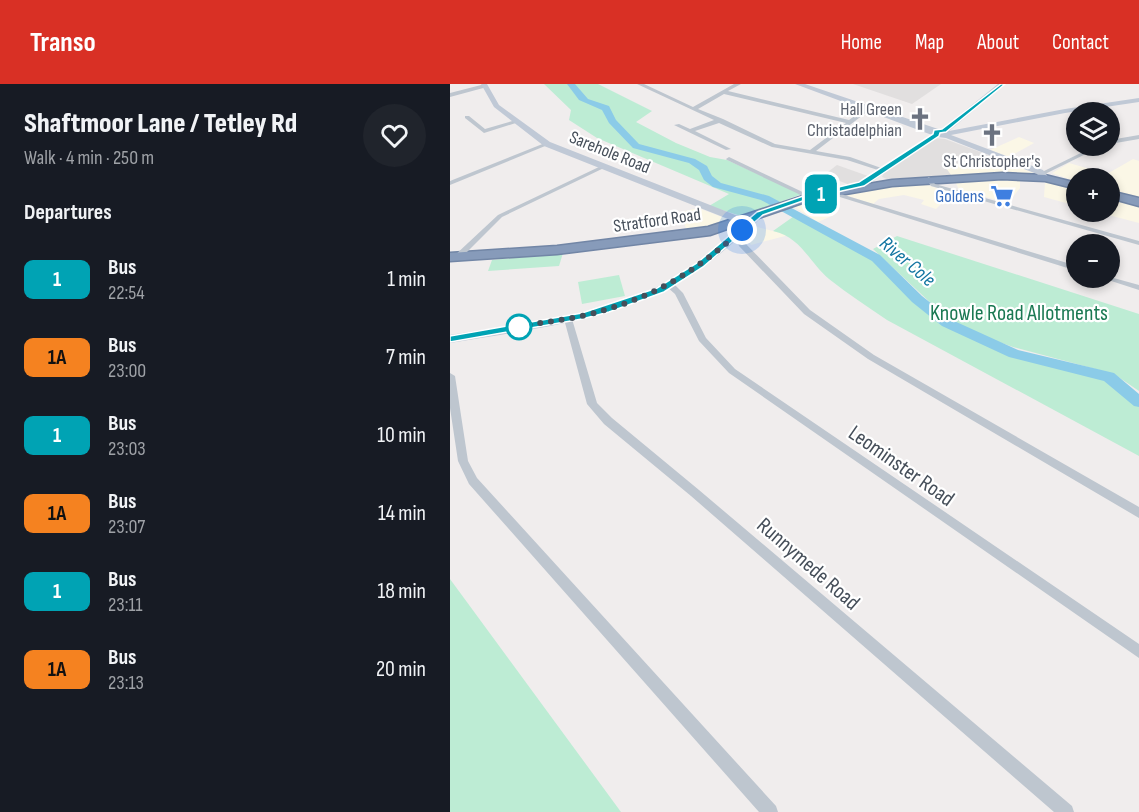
<!DOCTYPE html>
<html lang="en">
<head>
<meta charset="utf-8">
<style>
	:root { --surface:#171b24; --page:#20242c; --text:#f1f3f6; --muted:#9ea1a6; --accent:#d93025 }
	body { margin:0; font-family:"Sofia Sans Condensed",sans-serif; background:var(--page); color:var(--text); height:100vh; display:flex; flex-direction:column; font-size:22px; white-space:nowrap }
	* { box-sizing:border-box; margin:0 }
	p { font-size:20px; color:var(--muted) }
	.icon { flex:none; width:33px; height:33px; fill:none; stroke:currentColor; stroke-width:2; stroke-linecap:round; stroke-linejoin:round }
	.map { position:relative; flex:1; overflow:hidden }
	.drawer { display:flex; flex-direction:column; background:var(--surface); width:450px }
	.drawer>* { flex:none }
	.badge { padding:0 12px; border-radius:9px; font-size:21px; line-height:39px }
	.buttons { position:absolute; left:616px; top:18px; display:grid; gap:12px }
	.buttons a { display:grid; place-items:center; width:54px; height:54px; border-radius:50%; background:var(--surface); box-shadow:0 3px 9px #0003; font-size:30px }
	.you { position:absolute; width:30px; height:30px; margin:-15px; border:4px solid #fff; border-radius:50%; background:#1a73e8; box-shadow:0 0 0 9px #1a73e833 }
	.map>.badge { position:absolute; translate:-50% -50%; box-shadow:0 0 0 3px #fff }
	h2 { padding:0 24px; font-size:22px; line-height:54px }
	.round { display:grid; place-items:center; flex:none; width:63px; height:63px; border-radius:32px; background:var(--page) }
	.headline { display:flex; align-items:center; justify-content:space-between; height:102px; padding:0 24px }
	h1 { font-size:28px; font-weight:800; line-height:45px }
	ul { padding:0; list-style:none }
	li { display:flex; align-items:center; gap:18px; height:78px; padding:0 24px }
	li div { flex:1 }
	li b { display:block; font-size:22px }
	li em { font-style:normal }
	li .badge { min-width:66px; font-weight:700; text-align:center }
	header { display:flex; align-items:center; gap:36px; box-sizing:border-box; height:84px; padding:0 30px; background:var(--accent); color:#fff }
	header strong { font-size:28px }
	nav { display:flex; gap:33px; margin-inline-start:auto; font-size:21px }
	main { display:flex; flex:1; min-height:0 }
	.map>svg:first-child { display:block }
</style>
</head>
<body>
<header>
<strong>Transo</strong>
<nav><a>Home</a><a>Map</a><a>About</a><a>Contact</a></nav>
</header>
<main>
<section class="drawer">
<div class="headline"><div><h1>Shaftmoor Lane / Tetley Rd</h1><p>Walk · 4 min · 250 m</p></div><a class="round"><svg class="icon" aria-label="heart" viewBox="0 0 24 24"><path d="M12 20l-8-8c-3-5 5-10 8-4 3-6 11-1 8 4z"/></svg></a></div>
<h2>Departures</h2>
<ul>
<li><span class="badge" style="background:#00a3b4;color:#fff">1</span><div><b>Bus</b><p>22:54</p></div><em>1 min</em></li>
<li><span class="badge" style="background:#f58220;color:#111">1A</span><div><b>Bus</b><p>23:00</p></div><em>7 min</em></li>
<li><span class="badge" style="background:#00a3b4;color:#fff">1</span><div><b>Bus</b><p>23:03</p></div><em>10 min</em></li>
<li><span class="badge" style="background:#f58220;color:#111">1A</span><div><b>Bus</b><p>23:07</p></div><em>14 min</em></li>
<li><span class="badge" style="background:#00a3b4;color:#fff">1</span><div><b>Bus</b><p>23:11</p></div><em>18 min</em></li>
<li><span class="badge" style="background:#f58220;color:#111">1A</span><div><b>Bus</b><p>23:13</p></div><em>20 min</em></li>
</ul>
</section>
<div class="map">
<svg width="689" height="728" viewBox="0 0 689 728">
	<rect width="100%" height="100%" fill="#f0eded"/>
	<g fill="#fbf7e6">
		<path d="M569,53L584,59L559,73L540,66Z"/>
		<path d="M541,72L586,90L501,91L493,80L529,79Z"/>
		<path d="M683,75L689,77V115L660,107V94H627V98L602,89L619,79L657,90Z"/>
		<path d="M570,96V104L558,119L509,106L505,97Z"/>
		<path d="M468,98L502,109L486,125L471,120L474,116L454,111L429,115L423,120L392,110L399,107Z"/>
		<path d="M595,98L627,105V122L594,113Z"/>
		<path d="M378,112L390,116L380,124V129L384,131L368,138L343,122Z"/>
		<path d="M660,114L689,122V139L647,128H660Z"/>
		<path d="M248,124L280,136L237,148L231,128Z"/>
		<path d="M307,143L339,151L301,161L297,154Z"/>
	</g>
	<g fill="#e1dfdf">
		<path d="M403,0H491L462,20Z"/>
		<path d="M485,54L495,55L541,72L530,79L493,80L501,91L437,95L432,93L435,87Z"/>
		<path d="M387,81L418,92L400,101L374,91Z"/>
	</g>
	<g fill="#bdecd4">
		<path d="M94,0H148L202,27L186,38L226,59L260,73L277,76L352,110L291,132L259,122L279,110L147,54L119,36L121,26Z"/>
		<path d="M347,130L426,174L467,215L497,239L564,270L659,293L689,318V372L437,236C418,223 398,210 379,195C358,177 352,154 323,147Z"/>
		<path d="M447,152L689,230V307L664,290L563,263L529,251L499,236L423,165Z"/>
		<path d="M113,169L109,182L38,187L42,176Z"/>
		<path d="M169,191L175,212L132,220L128,198Z"/>
		<path d="M0,495L171,728H0Z"/>
	</g>
	<g fill="none" stroke-linecap="round" stroke-linejoin="round">
		<path fill="#8bcbe8" fill-rule="evenodd" d="M117,0H125L138,15L159,22L166,36L189,60L245,75L257,82L262,92L271,99L319,112L430,171L472,212L502,236L568,266L664,289L689,310V323L684,322L654,297L559,273L492,242L462,218L422,177L311,116L263,103L254,96L249,86L239,79L183,64L159,39L152,26L129,16Z"/>
		<g stroke="#7286a6" stroke-width="3">
			<g id="highway">
				<path d="M552,89L595,91L627,99V105L595,97L552,95L442,102L361,116L260,151L107,170L0,177V169L107,162L258,143L359,110L442,96Z"/>
				<path d="M660,107L689,114V122L660,114Z"/>
			</g>
		</g>
		<g fill="#bec6cf" fill-rule="evenodd">
			<path d="M35,0L37,3L0,13V9Z"/>
			<path d="M187,0H194L243,23L284,0H291L278,7L399,36L418,22H422V24L366,67L400,73L437,86L434,88L397,76L322,63L269,39L245,47L281,65L276,66L224,41L229,40L240,45L264,36ZM274,10L396,39L360,66L325,60L273,35L248,25Z"/>
			<path d="M15,32H19L35,45L66,36L69,38L34,49L15,34Z"/>
			<path d="M689,51V55L660,60V56Z"/>
			<path d="M95,59L100,60L0,101V97Z"/>
			<path d="M645,62H652L595,90L590,89Z"/>
			<path d="M279,73L361,112L362,113L357,114L277,76L276,75Z"/>
			<path d="M151,82L156,83L52,133L10,175L3,173L48,131Z"/>
			<path d="M479,93L485,100L689,157V161L481,102L476,95Z"/>
			<path d="M377,107H381L627,182V187L377,109Z"/>
			<path d="M285,148H291L295,159L360,226L424,271L689,423V434L418,275L354,230L289,162L284,150Z"/>
			<path d="M660,193L689,201V206L652,194Z"/>
			<path d="M217,199H223L233,209L256,254L285,285L689,560V574L279,289L249,257L225,210L217,203Z"/>
			<path d="M118,232L122,235L147,319L162,334L249,406L622,722L624,728H604L241,412L154,340L137,320L114,235Z"/>
			<path d="M0,289L5,292L18,377L27,394L326,722L328,728H309L19,400L8,377L0,324Z"/>
		</g>
		<g fill="#c0c9d6" fill-rule="evenodd">
			<path d="M31,0H37L49,21L100,58L288,132L299,135L307,128L314,130C304,142 290,153 277,164C193,235 104,241 0,259V251C74,239 152,234 218,197C246,182 271,160 295,139L283,137L94,62L44,23Z"/>
			<path d="M345,0H355L491,46L548,0H555L499,47L615,25L689,14V18L615,29L501,51L593,86L599,94L598,96H592L587,90L496,54L488,53L423,97L400,107L397,106V102L417,93L482,51Z"/>
		</g>
		<use href="#highway" fill="#879bba" fill-rule="evenodd"/>
	</g>
	<path fill="#00a3b4" stroke="#fff" stroke-width="1.5" d="M551,0H555L496,48L490,49L489,52L414,102L361,114L313,131L253,183L214,208L159,228L132,235L0,258V252L132,229L207,204L247,179L307,128L356,111L409,98L483,50L484,46L492,45Z"/>
	<g fill="none" stroke-linecap="round" stroke-linejoin="round">
		<path stroke="#464f5a" stroke-width="6" stroke-dasharray="0 10.8" d="M69,243C90,238 111,237 132,232C200,216 241,191 292,146"/>
	</g>
	<defs>
		<g id="church-bare" transform="scale(1.8)"><path d="M-1.2-6h2.4v3.5h3.3v2.4h-3.3V6h-2.4V-.1h-3.3v-2.4h3.3Z" fill="#6b7280" stroke="#fff" stroke-width="2.5" paint-order="stroke"/></g>
		<g id="supermarket-bare" transform="scale(1.8)"><path d="M-6-5.5h2.5l.6 2H6L4.5 2H-2.5L-4.4-4H-6ZM-1.5 3.2a1.3 1.3 0 1 0 .1 0ZM3 3.2a1.3 1.3 0 1 0 .1 0Z" fill="#3f7fe0" stroke="#fff" stroke-width="2.5" paint-order="stroke"/></g>
	</defs>
	<g fill-rule="evenodd">
		<use href="#church-bare" x="470" y="35"/>
		<use href="#church-bare" x="542" y="51"/>
		<use href="#supermarket-bare" x="552" y="112"/>
	</g>
	<circle fill="#fff" stroke="#00a3b4" stroke-width="3" cx="69" cy="243" r="12"/>
	<g text-anchor="middle" stroke-width="4.5" stroke-linejoin="round" paint-order="stroke">
		<g font-size="18" fill="#5b616d" stroke="#fff" text-anchor="end">
			<text x="452" y="31">Hall Green<tspan x="452" dy="21">Christadelphian</tspan></text>
			<text x="542" y="83" text-anchor="middle">St Christopher's</text>
		</g>
		<g font-size="18" fill="#464f5a" stroke="#fff">
			<text transform="translate(160 68) rotate(22)" y="6">Sarehole Road</text>
			<text transform="translate(207 136) rotate(-8)" y="6">Stratford Road</text>
		</g>
		<g font-size="18" fill="#366cbe" stroke="#fff" text-anchor="end">
			<text x="534" y="118">Goldens</text>
		</g>
		<g font-size="20" font-style="italic" fill="#1275a1" stroke="#fff">
			<text transform="translate(458 177) rotate(40)" y="7">River Cole</text>
		</g>
		<g font-size="22" fill="#1a7852" stroke="#fff">
			<text x="569" y="236">Knowle Road Allotments</text>
		</g>
		<g font-size="22" fill="#464f5a" stroke="#fff">
			<text transform="translate(452 381) rotate(35)" y="8">Leominster Road</text>
			<text transform="translate(359 479) rotate(41)" y="8">Runnymede Road</text>
		</g>
	</g>
</svg>
<div class="buttons">
<a><svg class="icon" aria-label="layers" viewBox="0 0 24 24"><path d="M12 4l9 5-9 5-9-5zM3 14l9 5 9-5"/></svg></a>
<a>+</a>
<a>−</a>
</div>
<div class="you" style="left:292px;top:146px"></div>
<b class="badge" style="left:371px;top:110px;background:#00a3b4;color:#fff">1</b>
</div>
</main>
</body>
</html>
